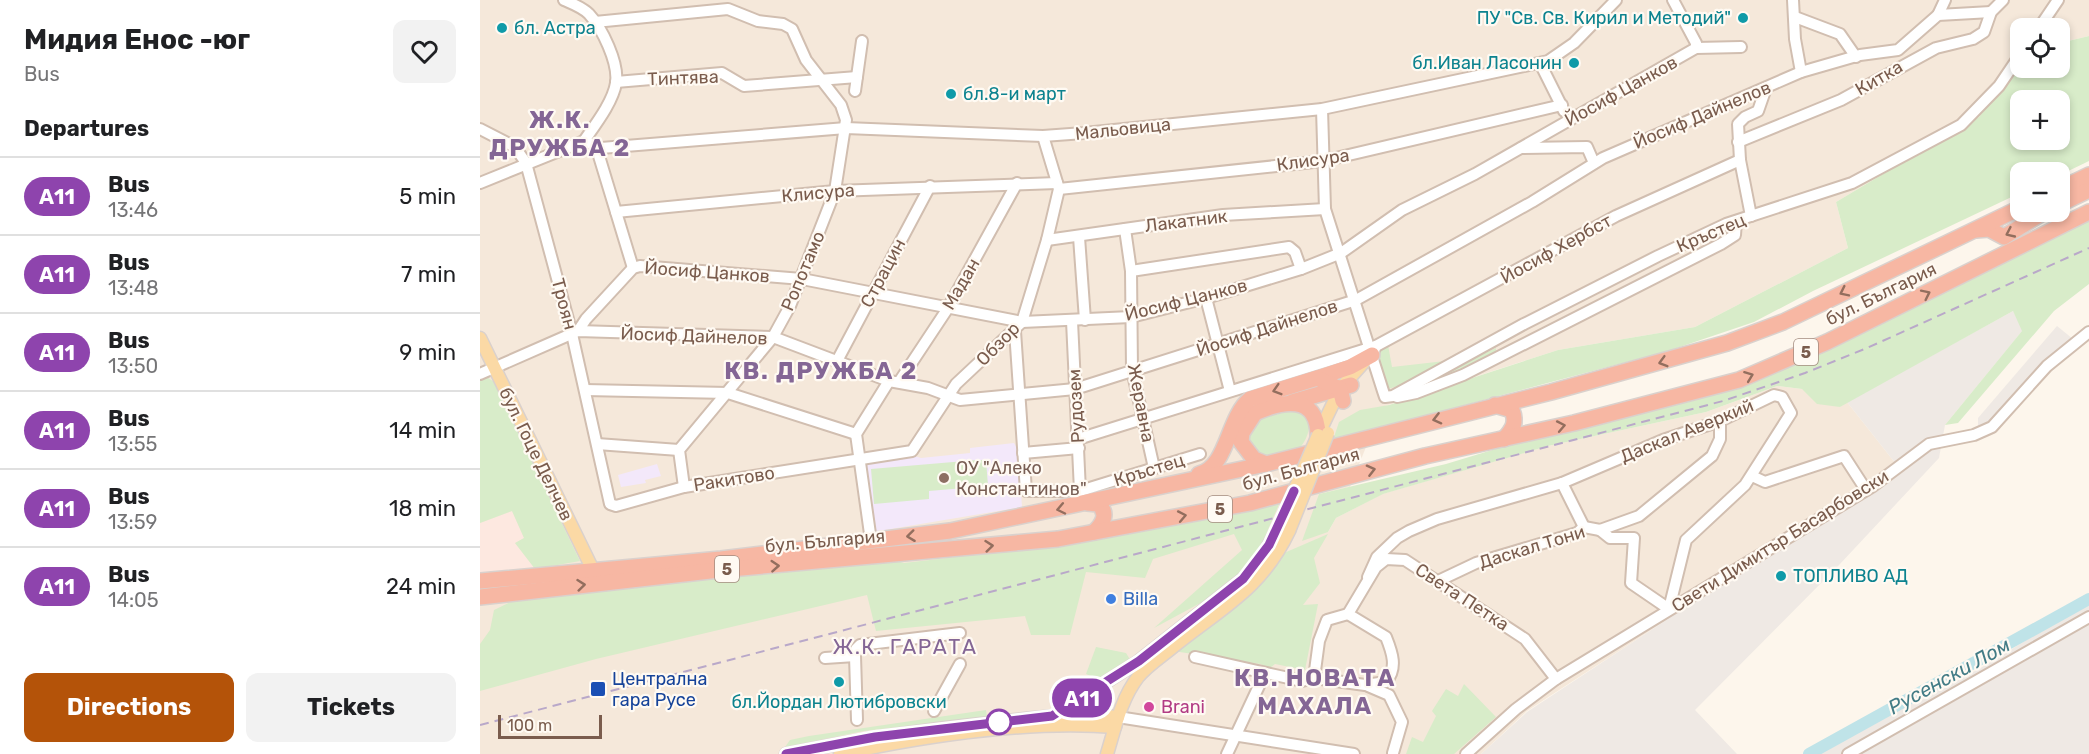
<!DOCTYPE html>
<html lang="en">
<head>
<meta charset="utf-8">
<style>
	:root { --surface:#fff; --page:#f2f2f2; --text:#202124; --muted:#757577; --line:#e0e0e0; --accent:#b45309 }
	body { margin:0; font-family:Rubik,sans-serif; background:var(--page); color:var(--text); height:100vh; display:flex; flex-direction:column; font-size:22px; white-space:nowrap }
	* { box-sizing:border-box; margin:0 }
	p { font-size:20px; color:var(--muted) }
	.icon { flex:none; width:33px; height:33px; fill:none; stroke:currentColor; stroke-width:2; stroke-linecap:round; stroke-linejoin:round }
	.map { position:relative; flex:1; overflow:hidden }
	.sheet { display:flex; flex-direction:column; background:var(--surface); width:480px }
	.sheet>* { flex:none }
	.badge { padding:0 12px; border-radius:20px; font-size:21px; line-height:39px }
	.tools { position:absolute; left:1530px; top:18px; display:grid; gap:12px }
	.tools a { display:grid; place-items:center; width:60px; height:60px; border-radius:12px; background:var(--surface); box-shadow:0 3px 9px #0003; font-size:30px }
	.scale { position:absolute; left:18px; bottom:15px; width:104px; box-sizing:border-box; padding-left:6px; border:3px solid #7a5c4d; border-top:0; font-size:16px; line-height:21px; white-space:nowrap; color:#7a5c4d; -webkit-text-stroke:4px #fffaf3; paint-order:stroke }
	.map>.badge { position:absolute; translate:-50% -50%; box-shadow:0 0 0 3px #fff }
	h2 { padding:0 24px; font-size:22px; line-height:54px }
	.round { display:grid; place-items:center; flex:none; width:63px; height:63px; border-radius:12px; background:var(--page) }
	.overview { display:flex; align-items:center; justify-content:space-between; height:102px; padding:0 24px }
	h1 { font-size:28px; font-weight:700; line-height:45px }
	.primary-button { display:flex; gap:12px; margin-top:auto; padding:12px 24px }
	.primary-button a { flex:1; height:69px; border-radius:12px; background:var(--accent); color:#fff; font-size:24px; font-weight:700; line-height:69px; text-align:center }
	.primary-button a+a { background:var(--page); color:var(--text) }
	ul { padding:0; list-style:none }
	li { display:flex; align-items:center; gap:18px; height:78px; padding:0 24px; border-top:2px solid var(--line) }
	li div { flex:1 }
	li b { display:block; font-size:22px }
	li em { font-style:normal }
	li .badge { min-width:66px; font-weight:700; text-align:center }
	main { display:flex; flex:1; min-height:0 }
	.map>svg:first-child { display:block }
</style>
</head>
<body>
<main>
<section class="sheet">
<div class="overview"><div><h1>Мидия Енос -юг</h1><p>Bus</p></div><a class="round"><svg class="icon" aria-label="heart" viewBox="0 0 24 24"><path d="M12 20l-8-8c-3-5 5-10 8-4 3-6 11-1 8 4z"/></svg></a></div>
<h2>Departures</h2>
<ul>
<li><span class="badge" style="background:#8e44ad;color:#fff">А11</span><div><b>Bus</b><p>13:46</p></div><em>5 min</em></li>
<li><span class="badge" style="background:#8e44ad;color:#fff">А11</span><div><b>Bus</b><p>13:48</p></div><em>7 min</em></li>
<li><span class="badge" style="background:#8e44ad;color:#fff">А11</span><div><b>Bus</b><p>13:50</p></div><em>9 min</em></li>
<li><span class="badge" style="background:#8e44ad;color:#fff">А11</span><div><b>Bus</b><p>13:55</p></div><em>14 min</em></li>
<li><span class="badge" style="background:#8e44ad;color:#fff">А11</span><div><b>Bus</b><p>13:59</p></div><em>18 min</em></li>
<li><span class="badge" style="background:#8e44ad;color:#fff">А11</span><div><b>Bus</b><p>14:05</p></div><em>24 min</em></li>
</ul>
<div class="primary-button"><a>Directions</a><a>Tickets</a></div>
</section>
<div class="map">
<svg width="1609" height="754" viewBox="0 0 1609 754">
	<rect width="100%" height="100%" fill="#fdf6ec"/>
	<path fill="#f5e8da" d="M0,0H1609V36L1580,43V28H1540V61L1499,117L1356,202L1368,248L1215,327L1078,350L902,407L870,487L839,494L848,532L856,518L902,494L1068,446L1226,412L1297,386L1322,389L1360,407L1367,402L1416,464L1386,490L1047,711L1001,754H0Z"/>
	<path fill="#fde8e0" d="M32,511L44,538L35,543L60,575L0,581V523Z"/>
	<g fill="#efe9e4">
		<path d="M1533,311L1543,330L1465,425L1459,458L1360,564L1215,710L1257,754H1001L1047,712L1318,533L1416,464L1367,402Z"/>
		<path d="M1577,326L1593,339L1510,424L1502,428L1498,426V418Z"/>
		<path d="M1609,602V754H1328L1499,669Z"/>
	</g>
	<g fill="#f3e8fa">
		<path d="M534,443L538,450L542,507L393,532L386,462L431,455L441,458L490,453V448Z"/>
		<path d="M177,464L181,476L165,480L166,483L141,487L138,475Z"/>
	</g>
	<g fill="#d8ecc9" fill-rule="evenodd">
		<path d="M1609,36V161L1580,175V172H1540V193L1333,291L1274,322L1188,351L853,440L859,422L880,410L909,405L1078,350L1215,327L1368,248L1356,202L1499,117L1540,61V68H1580V43ZM1540,100H1580V140H1540Z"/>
		<path d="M1609,218V284L1574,311L1478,423L1465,425L1542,331L1533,311L1360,407L1337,404L1322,389L1297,386L1226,412L1068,446L903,494L856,518L848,532L822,541L839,494L966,464L1058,436L1196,403Z"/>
		<path d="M908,345L912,367L965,361L971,369L1016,348V356L921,395L966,371L905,390L895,354L898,349Z"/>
		<path d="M7,377L14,382L100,561L55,569L35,543L44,538L32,511L0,523V379Z"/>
		<path d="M811,407L823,411L830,423C826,456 802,462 773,452L767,437L778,416L795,412L798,415L797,411Z"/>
		<path d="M497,460H506L508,486L449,491V499L394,504L391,469Z"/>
		<path d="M800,502L775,560L728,599L674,628L762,550L754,534L673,559L665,578L606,572L590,635H551L545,616L396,631L387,595L116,659L0,691V644L10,630L14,610L43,596L417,561L424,563L554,548Z"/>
		<path d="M848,534L834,558L840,583L823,605L838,604L825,670L795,664L790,668L780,664L693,651L784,580L804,553Z"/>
		<path d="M616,647L646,653L651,661L606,690L611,676L606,674Z"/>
		<path d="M984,684L1016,717L974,754H926L932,737L943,742L956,716L952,711L966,689L978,696Z"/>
		<path d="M506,710L507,717L384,731L305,747L310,740L329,736Z"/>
	</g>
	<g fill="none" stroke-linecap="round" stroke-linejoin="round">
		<path stroke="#bfe3e8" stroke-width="12" d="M1329,754L1609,599"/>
		<g stroke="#d1beb0" stroke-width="14">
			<g id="minor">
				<path d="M84,0C93,4 102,7 109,14C122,28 139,63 136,83C133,102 115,125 104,141"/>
				<path d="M1193,0L1216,43V48L1261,47"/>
				<path d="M1313,0L1315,39L1321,72"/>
				<path d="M1458,15L1465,0"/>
				<path d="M1315,17L1360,34L1376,57"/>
				<path d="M115,22L248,9L278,21L303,24L312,29L326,60L361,105L366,120L355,191L310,306L293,337L199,450L204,487"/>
				<path d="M1559,28L1578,0"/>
				<path d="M1060,63L1084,111"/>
				<path d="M136,82L242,73L264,86L377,77"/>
				<path d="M375,91L382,41"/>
				<path d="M842,109L845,209L903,391L905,397L913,396L1044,324L1178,256L1246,224L1372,183L1481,125L1519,86L1540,55"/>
				<path d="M0,129L35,147L46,163L92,334L130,504L136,506L204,487L432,451L476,384L542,322L567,240L579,189L563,136"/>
				<path d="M1258,142L1361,100L1456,48L1493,39L1504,32L1511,12L1523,0"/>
				<path d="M121,148L119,156L153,268"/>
				<path d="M1041,148L1107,147L1114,163"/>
				<path d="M0,183L104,141L121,148L366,128L563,136L604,133L842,109L1068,61L1094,43L1136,0"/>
				<path d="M579,189L843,161L1082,105"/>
				<path d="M136,212L355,191L577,183"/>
				<path d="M1271,216L1260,160L1258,124L1265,117L1278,111L1286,88"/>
				<path d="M645,229L651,271L652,370L674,468"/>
				<path d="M599,237L605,320"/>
				<path d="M567,240L743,215L845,209"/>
				<path d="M651,271L809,247L815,252L821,269"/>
				<path d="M726,298L750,391"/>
				<path d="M592,321L600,491"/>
				<path d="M98,331L106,319L153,268L160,266L322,279L542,322L651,317L726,298L821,269L861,253L922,210L995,174L1216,48"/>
				<path d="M535,331L546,491H600L720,454"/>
				<path d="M892,355L896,346L1136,216L1260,160"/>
				<path d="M357,361L450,186"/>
				<path d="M0,374L98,331L293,337L409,381L448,388L480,400L595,389L876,300L1052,202L1123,158L1321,72L1380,55L1418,50L1458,15L1511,12"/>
				<path d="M419,382L468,308L537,183"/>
				<path d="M105,390L248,393L376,434"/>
				<path d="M917,397L936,393L983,375L1241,244L1255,235L1256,222"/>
				<path d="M598,439L896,346"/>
				<path d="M117,444L199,450"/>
				<path d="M543,453L599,448"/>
				<path d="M1272,476L1285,482L1364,456L1386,490"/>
				<path d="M1082,483L1104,527"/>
				<path d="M391,541L376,434L409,381"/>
				<path d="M888,577L897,557L917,538L929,531L957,519L1082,483L1183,440L1240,421L1294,395L1302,397L1311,413L1265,485L1206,540L1189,609L1151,583L1154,538H1130L1120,530"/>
				<path d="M958,581L996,563L1097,533L1104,527L1120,530L1159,516L1232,456L1240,439V421"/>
				<path d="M715,657L822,681L834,678L885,685L906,682C918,668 912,652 906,637L868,614L896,567L906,559L925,560L1045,639L1076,679"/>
				<path d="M345,658L375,656"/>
				<path d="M834,678L839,641L847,620L868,614"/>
				<path d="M888,686L909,695L922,722L913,753"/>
				<path d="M454,711L480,664"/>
				<path d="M638,717L874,754"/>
				<path d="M377,720L375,656L376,649L380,645L480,633"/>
				<path d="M747,754L785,673"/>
				<path d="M986,754L1036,709L1076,679L1393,486L1449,444L1494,435L1512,427L1567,366L1609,332"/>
				<path d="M1368,754L1609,617"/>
			</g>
		</g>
		<g stroke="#dad1cd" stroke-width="15">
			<g id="major">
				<path d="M0,338L113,570"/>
				<path d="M838,435L860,389L884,362"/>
				<path d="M576,714L659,661L763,579L779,563L798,528"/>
				<path d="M306,754C374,740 441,730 510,723C552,718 595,712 638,717"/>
				<path d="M360,754C445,736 549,720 635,727"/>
				<path d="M627,754C635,728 641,699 658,677C668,665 681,657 693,647C741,608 781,590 809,531"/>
			</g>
		</g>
		<g stroke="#dad1cd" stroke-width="18">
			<g id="highway">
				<path d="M1580,189L1609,175"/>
				<path d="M1580,204L1609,190"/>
				<path d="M1496,230L1509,229L1524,237L1564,212"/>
				<path d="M837,378L870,367L892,355"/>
				<path d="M812,402L871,385"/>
				<path d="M1015,405L1032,410C1037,423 1033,429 1024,439"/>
				<path d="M786,464L774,459L761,442L762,433L775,413C802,401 837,393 838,435"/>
				<path d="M719,474C748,467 747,418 770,399L837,378L860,389L863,401"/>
				<path d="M607,503L618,504C629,513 623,524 614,532"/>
				<path d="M0,581L241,559L470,531L786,464L1071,392L1247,343L1303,322L1540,208"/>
				<path d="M0,597L239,570L578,539L770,503L945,456L1094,423L1259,380L1347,342L1609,212"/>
			</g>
		</g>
		<use href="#minor" stroke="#fff" stroke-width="10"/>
		<use href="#major" stroke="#fbd9a5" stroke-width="12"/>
		<use href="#highway" stroke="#f7b7a3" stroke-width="15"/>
		<path stroke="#b9a8c9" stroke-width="2" stroke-dasharray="9 6" stroke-linecap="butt" d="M0,725L1243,401L1325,373L1387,348L1609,248"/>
		<g stroke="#dad1cd" stroke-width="15" stroke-linecap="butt">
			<g id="major-bridge">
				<path d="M798,528L838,435"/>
				<path d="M809,531L848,433"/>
			</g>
		</g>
		<use href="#major-bridge" stroke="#fbd9a5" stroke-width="12"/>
	</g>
	<defs><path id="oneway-chevron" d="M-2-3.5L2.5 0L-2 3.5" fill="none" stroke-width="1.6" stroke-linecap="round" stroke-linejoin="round" transform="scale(1.5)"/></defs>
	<g stroke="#936e5e">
		<use href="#oneway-chevron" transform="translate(1530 233) rotate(155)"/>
		<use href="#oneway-chevron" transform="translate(1364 292) rotate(154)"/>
		<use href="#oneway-chevron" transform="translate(1446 294) rotate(-26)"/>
		<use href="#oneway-chevron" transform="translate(1183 362) rotate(164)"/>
		<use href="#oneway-chevron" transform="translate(1269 376) rotate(-21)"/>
		<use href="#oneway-chevron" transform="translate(797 390) rotate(163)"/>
		<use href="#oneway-chevron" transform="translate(957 419) rotate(166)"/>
		<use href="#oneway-chevron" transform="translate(1081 426) rotate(-11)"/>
		<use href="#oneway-chevron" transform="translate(891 470) rotate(-14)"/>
		<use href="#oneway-chevron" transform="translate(581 509) rotate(168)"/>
		<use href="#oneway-chevron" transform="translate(702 516) rotate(-11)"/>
		<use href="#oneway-chevron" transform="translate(431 536) rotate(173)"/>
		<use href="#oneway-chevron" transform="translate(509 546) rotate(-6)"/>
		<use href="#oneway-chevron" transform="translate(295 566) rotate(-4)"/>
		<use href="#oneway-chevron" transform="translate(101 585) rotate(-6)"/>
	</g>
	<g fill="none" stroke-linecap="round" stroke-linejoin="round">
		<g stroke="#fff" stroke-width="14">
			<path id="line" d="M306,754L395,737L572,716L659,661L763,579L789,545L814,491"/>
		</g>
		<use href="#line" stroke="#8e44ad" stroke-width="9"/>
	</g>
	<g fill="#0f9aa8" stroke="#fffaf3" stroke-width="2">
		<circle cx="1263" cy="18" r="6"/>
		<circle cx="22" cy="28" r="6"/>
		<circle cx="1094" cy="63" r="6"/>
		<circle cx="471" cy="94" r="6"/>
		<circle cx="1301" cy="576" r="6"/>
		<circle cx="359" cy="682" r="6"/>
	</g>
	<circle fill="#8d6e63" stroke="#fffaf3" stroke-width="2" cx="464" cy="478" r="6"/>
	<circle fill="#3f7fe0" stroke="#fffaf3" stroke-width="2" cx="631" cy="599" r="6"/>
	<rect fill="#1a4fb4" stroke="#fffaf3" stroke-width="2" x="110" y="681" width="16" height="16" rx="3"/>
	<circle fill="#d1479c" stroke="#fffaf3" stroke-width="2" cx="669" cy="707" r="6"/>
	<circle fill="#fff" stroke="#8e44ad" stroke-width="3" cx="519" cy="722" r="12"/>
	<g text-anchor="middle" stroke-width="4.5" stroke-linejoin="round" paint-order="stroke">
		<g fill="#fffaf3" stroke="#a28b7f" stroke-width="1.5">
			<rect x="1314" y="339" width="24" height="26" rx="4.5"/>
			<rect x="728" y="496" width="24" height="26" rx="4.5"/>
			<rect x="235" y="556" width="24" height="26" rx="4.5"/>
		</g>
		<g font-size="16" font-weight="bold" fill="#7a5c4d">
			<text x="1326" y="358">5</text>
			<text x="740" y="515">5</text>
			<text x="247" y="575">5</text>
		</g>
		<g font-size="18" fill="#0d838f" stroke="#fffaf3" text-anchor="start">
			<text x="1251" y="24" text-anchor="end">ПУ "Св. Св. Кирил и Методий"</text>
			<text x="34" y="34">бл. Астра</text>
			<text x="1082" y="69" text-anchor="end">бл.Иван Ласонин</text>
			<text x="483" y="100">бл.8-и март</text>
			<text x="1313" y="582">ТОПЛИВО АД</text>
			<text x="359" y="708" text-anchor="middle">бл.Йордан Лютибровски</text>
		</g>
		<g font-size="18" fill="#7a5c4d" stroke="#fffaf3">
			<text transform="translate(203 78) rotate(-2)" y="6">Тинтява</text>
			<text transform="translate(1399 78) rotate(-30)" y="6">Китка</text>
			<text transform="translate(1141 91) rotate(-29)" y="6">Йосиф Цанков</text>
			<text transform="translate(1222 115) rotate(-23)" y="6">Йосиф Дайнелов</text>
			<text transform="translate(643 129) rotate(-6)" y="6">Мальовица</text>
			<text transform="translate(833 160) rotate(-8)" y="6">Клисура</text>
			<text transform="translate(338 193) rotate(-5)" y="6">Клисура</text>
			<text transform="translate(706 221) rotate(-7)" y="6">Лакатник</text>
			<text transform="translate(1231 233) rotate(-23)" y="6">Кръстец</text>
			<text transform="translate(1076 249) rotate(-29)" y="6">Йосиф Хербст</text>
			<text transform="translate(323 271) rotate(-67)" y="6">Ропотамо</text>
			<text transform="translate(227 272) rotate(4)" y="6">Йосиф Цанков</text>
			<text transform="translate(403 273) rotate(-62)" y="6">Страцин</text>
			<text transform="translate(481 284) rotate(-60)" y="6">Мадан</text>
			<text transform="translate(1401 294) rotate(-26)" y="6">бул. България</text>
			<text transform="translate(706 300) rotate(-14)" y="6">Йосиф Цанков</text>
			<text transform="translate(84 304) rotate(75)" y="6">Троян</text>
			<text transform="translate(787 328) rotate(-18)" y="6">Йосиф Дайнелов</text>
			<text transform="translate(214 336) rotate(2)" y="6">Йосиф Дайнелов</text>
			<text transform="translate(518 344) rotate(-45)" y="6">Обзор</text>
			<text transform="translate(661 403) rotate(79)" y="6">Жеравна</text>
			<text transform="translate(596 406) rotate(-93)" y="6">Рудозем</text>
			<text transform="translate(1207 431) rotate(-22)" y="6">Даскал Аверкий</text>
			<text transform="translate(56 454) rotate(64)" y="6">бул. Гоце Делчев</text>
			<text transform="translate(821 469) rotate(-15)" y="6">бул. България</text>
			<text transform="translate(669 470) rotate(-17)" y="6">Кръстец</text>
			<text transform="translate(254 479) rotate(-9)" y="6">Ракитово</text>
			<text transform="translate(345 541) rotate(-5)" y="6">бул. България</text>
			<text transform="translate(1300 541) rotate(-32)" y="6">Свети Димитър Басарбовски</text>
			<text transform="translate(1052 547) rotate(-17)" y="6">Даскал Тони</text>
			<text transform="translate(982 597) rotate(33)" y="6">Света Петка</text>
		</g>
		<g font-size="18" fill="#785e54" stroke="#fffaf3" text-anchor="start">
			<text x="476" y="474">ОУ "Алеко<tspan x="476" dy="21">Константинов"</tspan></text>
		</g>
		<g font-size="18" fill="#366cbe" stroke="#fffaf3" text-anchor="start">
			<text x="643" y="605">Billa</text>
		</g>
		<g font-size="18" fill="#164399" stroke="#fffaf3" text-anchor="start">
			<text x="132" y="685">Централна<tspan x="132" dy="21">гара Русе</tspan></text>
		</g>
		<g font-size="18" fill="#b23c85" stroke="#fffaf3" text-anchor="start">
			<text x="681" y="713">Brani</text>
		</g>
		<g font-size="20" font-style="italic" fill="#437c86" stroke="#fffaf3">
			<text transform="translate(1469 676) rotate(-29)" y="7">Русенски Лом</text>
		</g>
		<g font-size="21" letter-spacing="1.5" fill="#846695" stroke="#fffaf3">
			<text x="425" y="654">Ж.К. ГАРАТА</text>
		</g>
		<g font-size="24" font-weight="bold" letter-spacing="1.5" fill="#846695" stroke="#fffaf3">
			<text x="80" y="128">Ж.К.<tspan x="80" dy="28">ДРУЖБА 2</tspan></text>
			<text x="341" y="379">КВ. ДРУЖБА 2</text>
			<text x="835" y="686">КВ. НОВАТА<tspan x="835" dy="28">МАХАЛА</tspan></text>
		</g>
	</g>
</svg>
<div class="tools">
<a><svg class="icon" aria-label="locate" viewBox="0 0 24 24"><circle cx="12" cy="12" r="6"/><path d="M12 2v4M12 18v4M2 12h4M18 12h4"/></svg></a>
<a>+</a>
<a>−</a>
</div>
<div class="scale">100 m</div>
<b class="badge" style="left:602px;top:698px;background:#8e44ad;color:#fff">А11</b>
</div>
</main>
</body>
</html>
